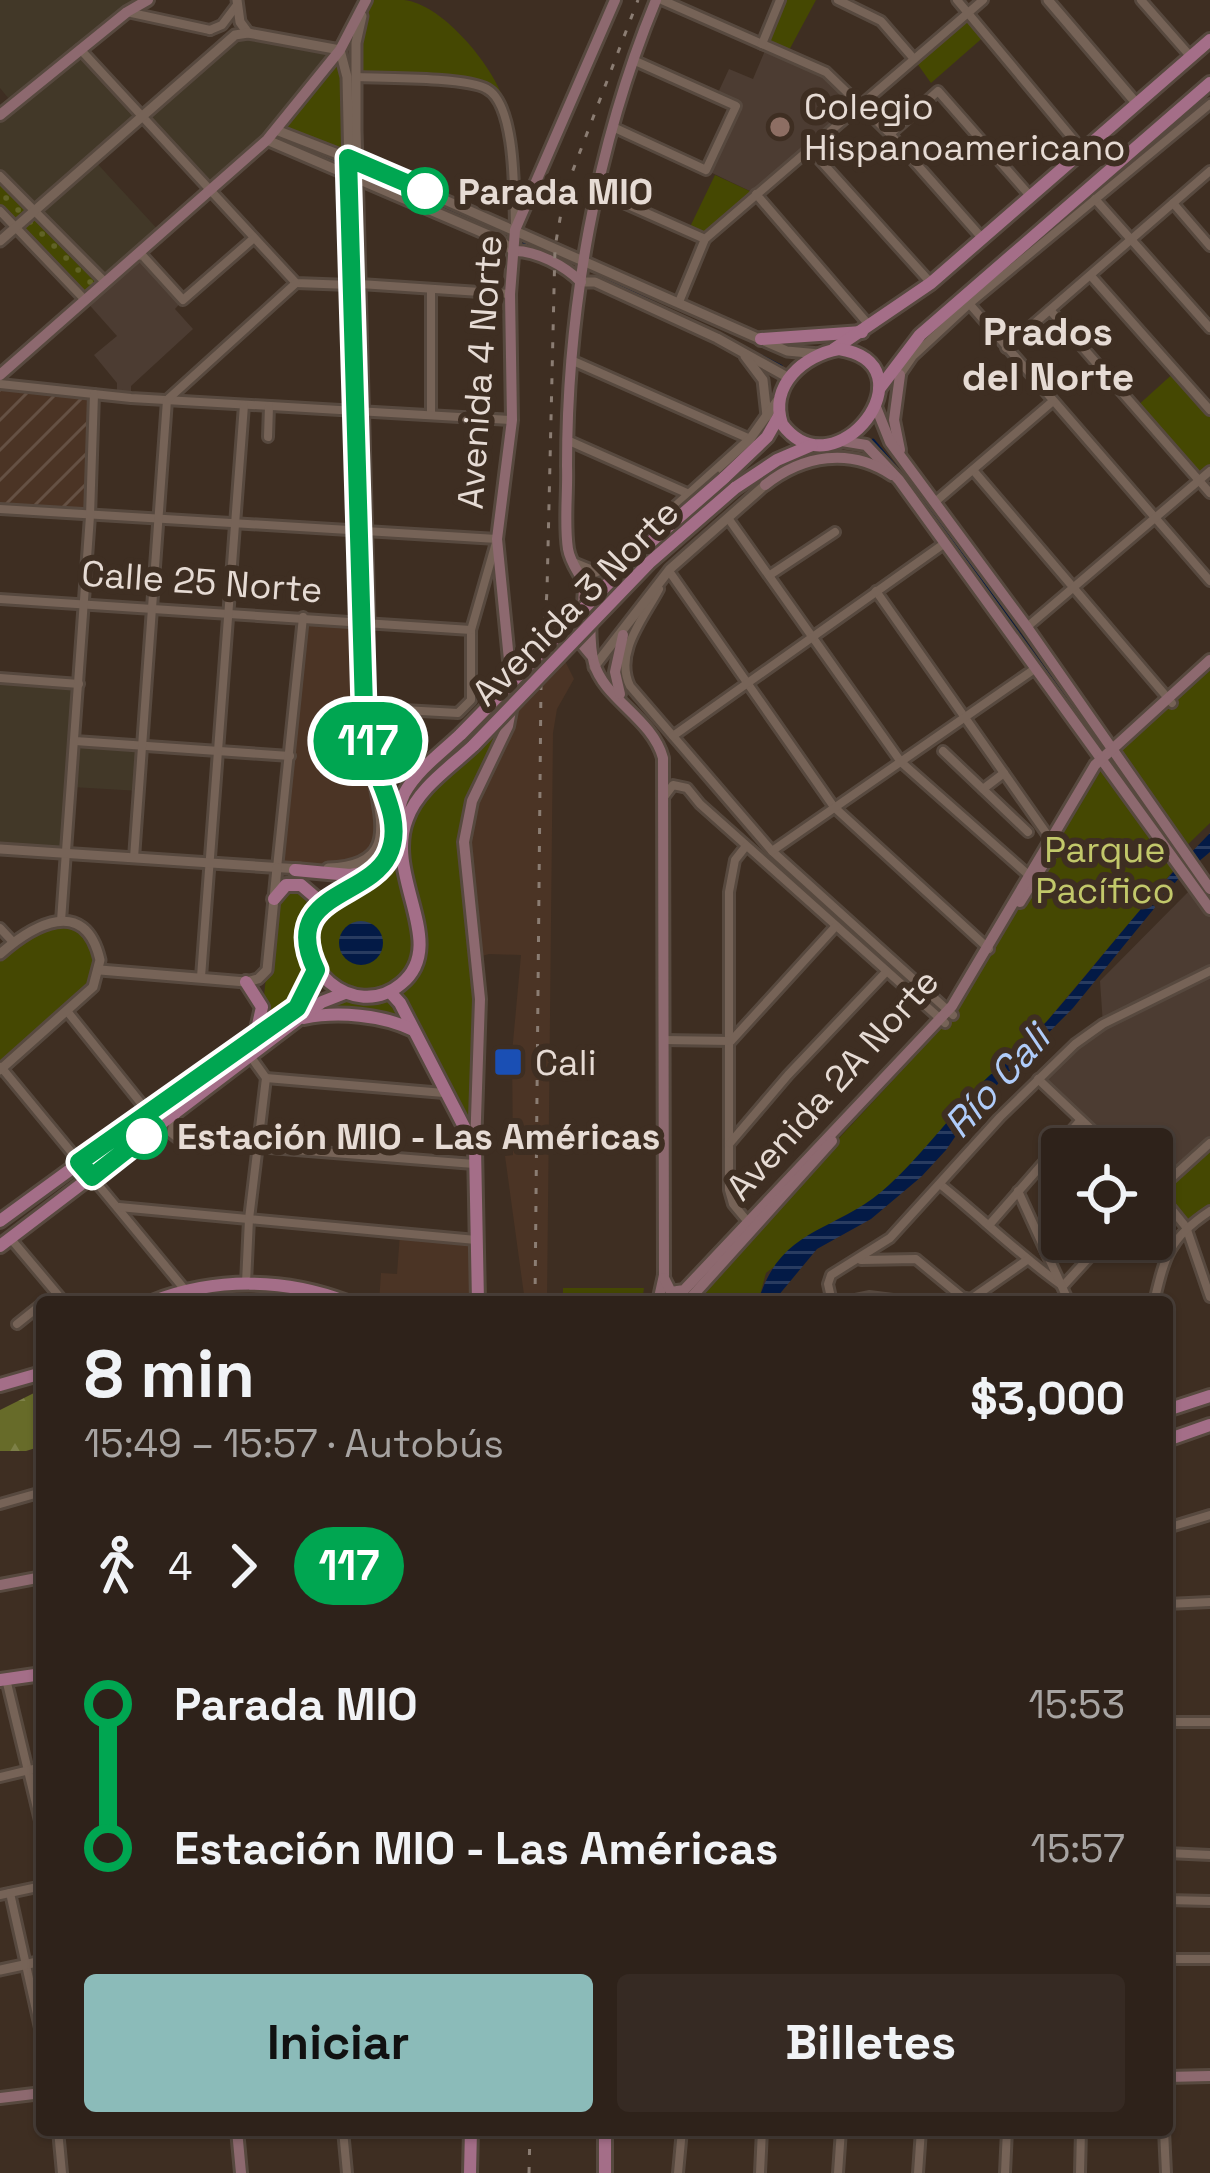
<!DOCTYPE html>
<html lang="es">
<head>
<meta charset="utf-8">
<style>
	:root { --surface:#2e221a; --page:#362a23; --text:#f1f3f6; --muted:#a7a4a2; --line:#493f39; --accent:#8bbbb9 }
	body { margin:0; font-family:"Space Grotesk",sans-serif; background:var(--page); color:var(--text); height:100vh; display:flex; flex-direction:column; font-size:45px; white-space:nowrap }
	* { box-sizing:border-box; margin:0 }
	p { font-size:39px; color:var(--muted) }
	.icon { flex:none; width:66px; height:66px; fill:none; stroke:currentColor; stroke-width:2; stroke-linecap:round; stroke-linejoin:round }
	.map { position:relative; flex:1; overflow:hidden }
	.sheet { position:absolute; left:36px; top:1296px; width:1137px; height:840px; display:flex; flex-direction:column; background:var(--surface); border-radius:12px; box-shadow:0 3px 9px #0004,0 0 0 3px var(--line) }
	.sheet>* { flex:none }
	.badge { padding:0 24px; border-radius:39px; font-size:42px; line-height:78px }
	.controls { position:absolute; left:1041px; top:1128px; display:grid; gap:24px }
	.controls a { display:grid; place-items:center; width:132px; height:132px; border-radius:12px; background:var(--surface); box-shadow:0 3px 9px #0004,0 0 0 3px var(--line); font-size:60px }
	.map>.badge { position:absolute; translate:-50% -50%; box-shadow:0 0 0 6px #fff }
	.legs { display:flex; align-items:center; gap:18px; height:132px; padding:0 48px; font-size:39px }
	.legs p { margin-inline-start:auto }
	.summary { display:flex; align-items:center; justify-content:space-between; height:204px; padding:0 48px }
	h1 { font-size:66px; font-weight:800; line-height:90px }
	.action { display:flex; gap:24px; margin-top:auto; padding:24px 48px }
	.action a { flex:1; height:138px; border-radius:12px; background:var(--accent); color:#111; font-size:48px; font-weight:800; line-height:138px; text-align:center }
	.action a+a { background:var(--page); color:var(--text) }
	ul { padding:0 48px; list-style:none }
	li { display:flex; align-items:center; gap:42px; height:144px; font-size:45px }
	li i { display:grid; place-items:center; width:18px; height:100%; margin:0 15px; background:currentColor }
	li i::after { content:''; width:30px; height:30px; margin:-15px; border:9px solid; border-radius:50%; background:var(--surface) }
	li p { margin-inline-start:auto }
	li:first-child i { background:linear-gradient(#0000 50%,currentColor 0) }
	li:last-child i { background:linear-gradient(currentColor 50%,#0000 0) }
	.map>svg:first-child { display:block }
</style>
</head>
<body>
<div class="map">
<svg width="1210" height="2173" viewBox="0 0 1210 2173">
	<defs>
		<pattern id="industrial-furrows" width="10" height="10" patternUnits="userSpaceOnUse" patternTransform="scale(3)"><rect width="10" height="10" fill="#4b3425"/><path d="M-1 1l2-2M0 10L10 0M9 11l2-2" fill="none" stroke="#655144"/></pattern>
		<pattern id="forest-firs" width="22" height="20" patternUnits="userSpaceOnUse" patternTransform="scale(3)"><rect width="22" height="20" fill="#676b29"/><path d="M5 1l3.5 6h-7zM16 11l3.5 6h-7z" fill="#7d8047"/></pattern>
		<pattern id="garden-dots" width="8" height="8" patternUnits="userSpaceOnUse" patternTransform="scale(3)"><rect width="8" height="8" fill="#454802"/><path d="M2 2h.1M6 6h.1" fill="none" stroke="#606226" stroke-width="1.8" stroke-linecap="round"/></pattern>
		<pattern id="water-rules" width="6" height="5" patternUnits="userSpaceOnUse" patternTransform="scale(3)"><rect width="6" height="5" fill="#031a46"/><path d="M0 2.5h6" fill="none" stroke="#283b60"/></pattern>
	</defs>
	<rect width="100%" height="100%" fill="#3e2e22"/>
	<g fill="#423828">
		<path d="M0,0H143L80,49L143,118L238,34L340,50L276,130L210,190L143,118L94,160L161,233L105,282L0,176V115L13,104L0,88Z"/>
		<path d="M0,678L79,684L75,740L142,744L140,791L72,787L67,854L0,849Z"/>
	</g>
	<path fill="url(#industrial-furrows)" d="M0,384L94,394L90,516L0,509Z"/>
	<g fill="#4c3c32">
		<path d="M767,46L826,72L861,104L756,194L706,170L736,107L716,97L729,69L753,79Z"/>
		<path d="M144,248L183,300L175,309L193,329L131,386V398L117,396V383L94,355L117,336L85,300Z"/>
		<path d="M1194,886L1210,909V1143L1158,1190L1152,1185V1149H1112L1038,1079L1103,1025L1100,981Z"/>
	</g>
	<g fill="#4b3425">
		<path d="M303,617L360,621L381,839L353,867L277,868Z"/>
		<path d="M562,655L574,679L557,709L553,733L547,1302H525L505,1156L513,1155L512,1053L521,955L489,954L475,958L467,820L511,715Z"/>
		<path d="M400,1233L469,1239L470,1302H379L381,1273L397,1274Z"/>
	</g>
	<g fill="#454802">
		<path d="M366,0C378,0 392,0 404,0C441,4 488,60 502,95L478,85L356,77Z"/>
		<path d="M780,0H816L787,54L762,44Z"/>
		<path d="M970,12L987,34L931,83L914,59Z"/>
		<path d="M343,54L348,158L276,130Z"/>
		<path d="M715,175L756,194L705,239L688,231Z"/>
		<path d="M1177,370L1210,410V471L1198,480L1135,408Z"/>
		<path d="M1210,670V823L1182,850L1116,753Z"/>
		<path d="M512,707L467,820L483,1045L481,1161L487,1302H478L475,1148L415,1031L353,1017L297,1020L343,993L316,970L297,1008L261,1025L274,899L290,884L317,904L376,871L399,850L413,805Z"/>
		<path d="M1104,765L1178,865L1047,1021L967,1099L937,1139L871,1203L836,1220L766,1273L758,1302H687L957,1011Z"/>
		<path d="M40,924L80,927L98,950L96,981L0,1066V954Z"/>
		<path d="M1210,1143V1211L1186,1227L1158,1190Z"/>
		<path d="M563,1288H644L642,1302H563Z"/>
	</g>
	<path fill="url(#forest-firs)" d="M42,1389V1446L26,1451H0V1410Z"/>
	<path fill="url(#garden-dots)" d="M0,176L105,282L85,300L0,211Z"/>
	<g fill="url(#water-rules)">
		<path d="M1210,833V852L1179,878L1073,1008L977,1105L946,1150L921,1177L871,1219L817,1249L773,1302H758C781,1224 837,1234 889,1185C919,1157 942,1127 969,1097C993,1069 1023,1048 1048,1020C1102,958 1152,891 1210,833Z"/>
		<circle cx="361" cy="943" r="22"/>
	</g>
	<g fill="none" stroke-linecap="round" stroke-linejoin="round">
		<g stroke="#031a46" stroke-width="3">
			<path d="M277,138L341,165"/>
			<path d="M373,178L503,235"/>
			<path d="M524,243L543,252"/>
			<path d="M599,276L716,333"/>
			<path d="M724,337L781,366"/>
			<path d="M873,440L929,507L1100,747"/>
			<path d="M1115,768L1124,782"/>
		</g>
		<g stroke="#57493f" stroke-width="14">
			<g id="minor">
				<path d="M662,0L826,72L890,134L982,238"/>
				<path d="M838,0L881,21L914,59"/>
				<path d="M957,0L1083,151"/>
				<path d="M1141,0L1191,57"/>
				<path d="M127,12L210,30"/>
				<path d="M210,30L222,25L237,5"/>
				<path d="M762,44L780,0"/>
				<path d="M80,49L296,283L350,285"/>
				<path d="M356,77C382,78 468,77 487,89C516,105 514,193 515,224"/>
				<path d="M615,128L706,170L736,106L633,60"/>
				<path d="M890,134L938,91L1031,197"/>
				<path d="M810,149L930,282"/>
				<path d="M0,176L105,282"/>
				<path d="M599,192L705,239"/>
				<path d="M756,194L869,325"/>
				<path d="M1095,199L1210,328"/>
				<path d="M1173,203L1210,246"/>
				<path d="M0,211L85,300"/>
				<path d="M137,255L143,256L183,300L254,238"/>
				<path d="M1091,276L1210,410"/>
				<path d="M360,284L510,294"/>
				<path d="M431,289V415"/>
				<path d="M967,301L1210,581"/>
				<path d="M679,302L705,239L983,0"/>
				<path d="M1050,310L1210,493"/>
				<path d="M1006,348L1210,171"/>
				<path d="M571,360L750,439"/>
				<path d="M900,375L913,356L969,304L1210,104"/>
				<path d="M0,384L131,398L512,420"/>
				<path d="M268,437L269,406"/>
				<path d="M567,440L689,494"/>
				<path d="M973,470L1172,703"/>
				<path d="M935,502L1053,401"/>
				<path d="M0,509L497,539L471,630V700L458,713L366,708"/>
				<path d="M728,518L901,762L1033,879"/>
				<path d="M669,571L834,807L989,949"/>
				<path d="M770,575L835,532"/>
				<path d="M659,589C643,619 614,653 630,686L772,851L953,1015"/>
				<path d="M876,591L1051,840"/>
				<path d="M0,599L471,630"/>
				<path d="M1027,627L1210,471"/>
				<path d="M0,678L79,684"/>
				<path d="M673,736L945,543"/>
				<path d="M75,741L290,756"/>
				<path d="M943,751L1028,832"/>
				<path d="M983,789L1004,773"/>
				<path d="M664,797L673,785L687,788L700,804L945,1023"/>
				<path d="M746,846L735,860L729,892V1190L733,1204L748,1222"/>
				<path d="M772,851L1036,668"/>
				<path d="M134,858L167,400L296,283"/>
				<path d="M277,868L303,617"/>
				<path d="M61,921L90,516L94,394"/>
				<path d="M0,928L13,942"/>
				<path d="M201,977L244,405"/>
				<path d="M67,1011L148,1112"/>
				<path d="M663,1040L731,1041L835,927"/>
				<path d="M1,1067L186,1291"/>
				<path d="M266,1078L444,1093"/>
				<path d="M1038,1079L1112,1149"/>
				<path d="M176,1114L171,1133L181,1141L474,1164"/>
				<path d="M730,1143L788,1075L886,972"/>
				<path d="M941,1185C982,1218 1020,1256 1063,1286L1106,1239"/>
				<path d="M1152,1185L1186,1227L1210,1297"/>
				<path d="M1158,1190L1210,1143"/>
				<path d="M1018,1191L1069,1302"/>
				<path d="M119,1207L476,1240"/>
				<path d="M990,1224L1080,1121"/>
				<path d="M11,1239L64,1302"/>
				<path d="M1042,1241L1062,1219"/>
				<path d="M861,1260L916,1259L962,1297L971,1299"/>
				<path d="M246,1283L249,1219L266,1078L251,1057"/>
				<path d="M971,1299L1027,1260"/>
				<path d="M832,1302L828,1284L831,1275L890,1238L1000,1117L1075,1044L1103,1024L1210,971"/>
				<path d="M845,1302L869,1297L909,1302"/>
				<path d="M1154,1302C1165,1256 1169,1238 1210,1211"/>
				<path d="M17,1324L42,1304"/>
				<path d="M0,1504L42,1492"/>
				<path d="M1167,1528L1210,1515"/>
				<path d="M1167,1604L1210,1602"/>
				<path d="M6,1679L42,1829"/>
				<path d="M1167,1722H1210"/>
				<path d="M0,1777L42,1767"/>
				<path d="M1167,1853L1210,1855"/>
				<path d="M10,1893L42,2037"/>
				<path d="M0,1895L42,1886"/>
				<path d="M1167,1900L1210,1901"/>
				<path d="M1167,1959H1210"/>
				<path d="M58,2130L62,2173"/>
				<path d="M343,2130L347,2173"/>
				<path d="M1164,2130L1166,2173"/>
				<path d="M678,2173L682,2130"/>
				<path d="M760,2173L762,2130"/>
				<path d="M838,2173L841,2130"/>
				<path d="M918,2173L921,2130"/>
				<path d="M1005,2173L1007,2130"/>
				<path d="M1080,2173L1081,2130"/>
			</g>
		</g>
		<g stroke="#57493f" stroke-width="15">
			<g id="tertiary">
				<path d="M237,0L240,22L248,33"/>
				<path d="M1048,0L1137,104"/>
				<path d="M362,16L356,43V130L369,621"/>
				<path d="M276,130L361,163L787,351L819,354"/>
				<path d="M267,140L500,240L513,251"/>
				<path d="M0,241L235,35L248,33L340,50L347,77L357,538L369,751"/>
				<path d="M581,282H595L717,338L789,378"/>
				<path d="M745,356L763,380L767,416"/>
				<path d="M574,563L596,572L612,564L750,439L777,401"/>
				<path d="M594,667L670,569L765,485"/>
				<path d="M0,849L300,869"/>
				<path d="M328,868C400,866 380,820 372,768"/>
				<path d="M0,954C33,925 85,895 100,960L93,987L0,1070"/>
				<path d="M100,970L246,982L258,979L267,970L277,868"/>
				<path d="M0,1970L42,1961"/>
			</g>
		</g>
		<g stroke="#57493f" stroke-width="16">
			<g id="secondary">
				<path d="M656,0C596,145 567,310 567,466C568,493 564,523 568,549C571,567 585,578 589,599C592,620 588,643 594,663C604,699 652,718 663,758L664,1275L658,1302"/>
				<path d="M0,115L127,12L148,0"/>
				<path d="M513,251C536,250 565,266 581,282"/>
				<path d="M0,375L267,140L340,50L366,0"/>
				<path d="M900,375L894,420L900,450"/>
				<path d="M876,407L890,442L1027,627L1210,889"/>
				<path d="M842,441L866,445L899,480L1210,909"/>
				<path d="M765,485C803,455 850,447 892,475"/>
				<path d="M584,587L581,643L591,655"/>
				<path d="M620,694L615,672L623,635"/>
				<path d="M1020,902L1058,841"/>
				<path d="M475,1148L480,999L464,842L472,801L508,726L513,700L497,539L512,420L510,294L515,230L615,0"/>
				<path d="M664,1278L671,1292L684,1290L952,1006L1095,765L1210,660"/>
				<path d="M687,1302L832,1141"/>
				<path d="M0,1585L42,1577"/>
				<path d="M1167,2077L1210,2076"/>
				<path d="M0,2098L42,2093"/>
				<path d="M237,2130L241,2173"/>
			</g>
		</g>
		<g stroke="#57493f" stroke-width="18">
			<g id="primary">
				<path d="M761,339L862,332"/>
				<path d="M834,349L931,283L1210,40"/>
				<path d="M839,349C935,364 836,496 782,424C769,385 804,355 839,349Z"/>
				<path d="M879,389L920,335L1210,83"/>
				<path d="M724,478L767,437L779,416"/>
				<path d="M735,488L777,460L812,445"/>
				<path d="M461,734C442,752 417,770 404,794C392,818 398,851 377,871C359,888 331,889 317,912C286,965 354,1023 401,984C450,944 384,877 407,819C418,788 451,767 474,745"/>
				<path d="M368,747L386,793L392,825"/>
				<path d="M295,870L350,875L369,872"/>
				<path d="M274,899L286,885H301L315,897L316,914"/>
				<path d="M246,982L262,1007L256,1034"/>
				<path d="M390,992L400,1003L475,1148L478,1302"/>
				<path d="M304,1018C337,1011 383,1015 413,1030"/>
				<path d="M0,1221L245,1042L291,1014L307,994L316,970"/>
				<path d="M0,1246L297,1020L322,1002L345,993"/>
				<path d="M152,1302C215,1277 285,1278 347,1302"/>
				<path d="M0,1385L42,1373"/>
				<path d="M1167,1410L1210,1396"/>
				<path d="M1167,1440L1210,1425"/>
				<path d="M0,1680L42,1674"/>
				<path d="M470,2173L471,2130"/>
				<path d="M605,2173V2130"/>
			</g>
		</g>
		<use href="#minor" stroke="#766357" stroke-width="8"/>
		<use href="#tertiary" stroke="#766357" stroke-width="9"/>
		<use href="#secondary" stroke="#8d696f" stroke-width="10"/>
		<use href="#primary" stroke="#a46e88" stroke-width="12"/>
		<g stroke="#8b7d73" stroke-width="3" stroke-dasharray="6 12" stroke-linecap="butt">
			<path d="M535,1302L541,682L547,591L555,247L565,191L638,0"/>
			<path d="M529,2173L530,2130"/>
		</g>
		<g stroke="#57493f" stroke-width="18" stroke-linecap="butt">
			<g id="primary-bridge">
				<path d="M461,734L638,553L724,478"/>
				<path d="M474,745L649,563L735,488"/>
			</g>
		</g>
		<use href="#primary-bridge" stroke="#a46e88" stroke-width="12"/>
	</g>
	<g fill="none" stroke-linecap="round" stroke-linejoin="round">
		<g stroke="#fff" stroke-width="27">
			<path id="line-1" d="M144,1136L92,1177L79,1162L297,1008L316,970C279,894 367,898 388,856C406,820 376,780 368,746C366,734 366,720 364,708L348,158L425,191"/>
		</g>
		<use href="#line-1" stroke="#00a651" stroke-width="18"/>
	</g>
	<circle fill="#8d6e63" stroke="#3e2e22" stroke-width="4.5" cx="780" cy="127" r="12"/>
	<g fill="#fff" stroke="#00a651" stroke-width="6">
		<circle cx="425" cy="191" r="21"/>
		<circle cx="144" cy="1136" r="21"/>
	</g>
	<rect fill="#1a4fb4" stroke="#3e2e22" stroke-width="4.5" x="493" y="1047" width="30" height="30" rx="6"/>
	<g text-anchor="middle" stroke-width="12" stroke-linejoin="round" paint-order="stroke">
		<g font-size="36" fill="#e6dbd4" stroke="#3e2e22" text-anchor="start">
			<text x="804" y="119">Colegio<tspan x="804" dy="41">Hispanoamericano</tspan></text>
			<text x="535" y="1075">Cali</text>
		</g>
		<g font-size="36" font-weight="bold" fill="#e6dbd4" stroke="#3e2e22" text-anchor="start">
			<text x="458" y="204">Parada MIO</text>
			<text x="177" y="1149">Estación MIO - Las Américas</text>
		</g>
		<g font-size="36" fill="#e6dbd4" stroke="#3e2e22">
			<text transform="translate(479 372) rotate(-86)" y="13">Avenida 4 Norte</text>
			<text transform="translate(202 581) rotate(4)" y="13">Calle 25 Norte</text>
			<text transform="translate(575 602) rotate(-45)" y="13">Avenida 3 Norte</text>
			<text transform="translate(832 1084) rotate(-48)" y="13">Avenida 2A Norte</text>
		</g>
		<g font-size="36" fill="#c2c86a" stroke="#3e2e22">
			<text x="1105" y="862">Parque<tspan x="1105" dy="41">Pacífico</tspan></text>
		</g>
		<g font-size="39" font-weight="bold" fill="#e6dbd4" stroke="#3e2e22">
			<text x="1048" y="345">Prados<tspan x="1048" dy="45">del Norte</tspan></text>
		</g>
		<g font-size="39" font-style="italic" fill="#b0ccf9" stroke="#3e2e22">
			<text transform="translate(996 1081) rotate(-48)" y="14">Río Cali</text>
		</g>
	</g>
</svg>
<div class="controls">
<a><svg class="icon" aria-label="locate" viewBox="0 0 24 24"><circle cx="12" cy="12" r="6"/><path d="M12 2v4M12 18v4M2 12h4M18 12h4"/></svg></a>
</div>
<b class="badge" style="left:368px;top:741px;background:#00a651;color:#fff">117</b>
<section class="sheet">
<div class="summary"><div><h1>8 min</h1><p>15:49 – 15:57 · Autobús</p></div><b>$3,000</b></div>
<div class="legs"><svg class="icon" aria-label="walk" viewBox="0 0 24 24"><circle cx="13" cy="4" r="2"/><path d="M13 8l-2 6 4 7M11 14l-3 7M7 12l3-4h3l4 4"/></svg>4<svg class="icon" aria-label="forward" viewBox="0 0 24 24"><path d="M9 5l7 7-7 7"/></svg><b class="badge" style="background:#00a651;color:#fff">117</b></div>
<ul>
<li><i style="color:#00a651"></i><b>Parada MIO</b><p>15:53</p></li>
<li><i style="color:#00a651"></i><b>Estación MIO - Las Américas</b><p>15:57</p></li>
</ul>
<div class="action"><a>Iniciar</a><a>Billetes</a></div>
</section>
</div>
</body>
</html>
